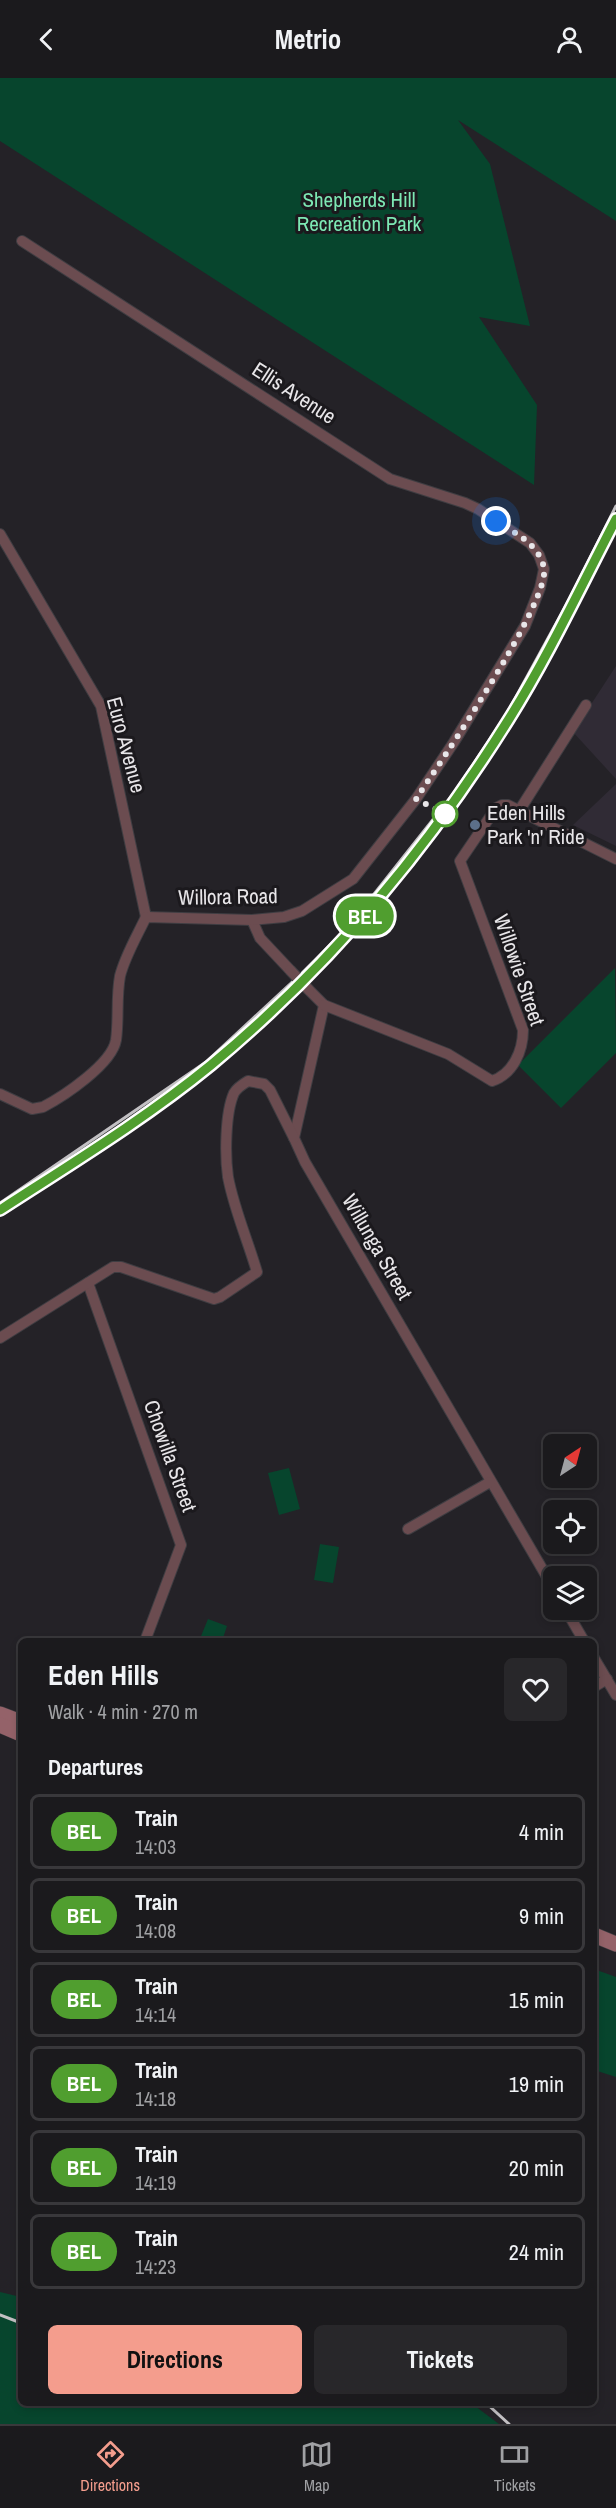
<!DOCTYPE html>
<html lang="en">
<head>
<meta charset="utf-8">
<style>
	:root { --surface:#1b1a1d; --page:#28272a; --text:#f1f3f6; --muted:#a0a1a4; --line:#39383b; --accent:#f49d8d }
	body { margin:0; font-family:"Archivo Narrow",sans-serif; background:var(--page); color:var(--text); height:100vh; display:flex; flex-direction:column; font-size:22px; white-space:nowrap }
	* { box-sizing:border-box; margin:0 }
	p { font-size:20px; color:var(--muted) }
	.icon { flex:none; width:33px; height:33px; fill:none; stroke:currentColor; stroke-width:2; stroke-linecap:round; stroke-linejoin:round }
	.map { position:relative; flex:1; overflow:hidden }
	.side { position:absolute; left:18px; top:1560px; width:579px; height:768px; display:flex; flex-direction:column; background:var(--surface); border-radius:9px; box-shadow:0 3px 9px #0003,0 0 0 2px var(--line) }
	.side>* { flex:none }
	.badge { padding:0 12px; border-radius:20px; font-size:21px; line-height:39px }
	.needle { width:39px; rotate:36deg }
	.controls { position:absolute; left:543px; top:1356px; display:grid; gap:12px }
	.controls a { display:grid; place-items:center; width:54px; height:54px; border-radius:9px; background:var(--surface); box-shadow:0 3px 9px #0003,0 0 0 2px var(--line); font-size:30px }
	.you { position:absolute; width:30px; height:30px; margin:-15px; border:4px solid #fff; border-radius:50%; background:#1a73e8; box-shadow:0 0 0 9px #1a73e833 }
	.map>.badge { position:absolute; translate:-50% -50%; box-shadow:0 0 0 3px #fff }
	h2 { padding:0 30px; font-size:22px; line-height:54px }
	.round { display:grid; place-items:center; flex:none; width:63px; height:63px; border-radius:9px; background:var(--page) }
	.overview { display:flex; align-items:center; justify-content:space-between; height:102px; padding:0 30px }
	h1 { font-size:28px; font-weight:700; line-height:45px }
	.cta { display:flex; gap:12px; margin-top:auto; padding:12px 30px }
	.cta a { flex:1; height:69px; border-radius:9px; background:var(--accent); color:#111; font-size:24px; font-weight:700; line-height:69px; text-align:center }
	.cta a+a { background:var(--page); color:var(--text) }
	ul { padding:0; list-style:none }
	li { display:flex; align-items:center; gap:18px; height:75px; margin:0 12px 9px; padding:0 18px; border:3px solid var(--line); border-radius:9px }
	li div { flex:1 }
	li b { display:block; font-size:22px }
	li em { font-style:normal }
	li .badge { min-width:66px; font-weight:700; text-align:center }
	header { display:flex; justify-content:space-between; align-items:center; height:78px; padding:0 30px; background:var(--surface); font-size:27px; font-weight:700 }
	.dock { display:flex; justify-content:space-around; align-items:center; height:84px; border-top:2px solid var(--line); background:var(--surface); font-size:16px; color:var(--muted) }
	.dock a { display:grid; justify-items:center; gap:3px }
	.dock .active { color:var(--accent) }
	.map>svg:first-child { display:block }
</style>
</head>
<body>
<header><svg class="icon" aria-label="back" viewBox="0 0 24 24"><path d="M15 5l-7 7 7 7"/></svg>Metrio<svg class="icon" aria-label="person" viewBox="0 0 24 24"><circle cx="12" cy="8" r="4"/><path d="M4 21q1-7 8-7t8 7"/></svg></header>
<div class="map">
<svg width="616" height="2346" viewBox="0 0 616 2346">
	<rect width="100%" height="100%" fill="#242227"/>
	<g fill="#302b35">
		<path d="M616,588V701L573,654Z"/>
		<path d="M616,706V768L573,747Z"/>
	</g>
	<g fill="#07452d">
		<path d="M0,0H616V143L458,42L490,86L530,248L479,239L537,327L534,407L0,63Z"/>
		<path d="M615,890L616,975L561,1030L518,987Z"/>
		<path d="M289,1390L300,1431L279,1437L268,1395Z"/>
		<path d="M320,1466L339,1469L333,1505L314,1502Z"/>
		<path d="M208,1541L227,1548L222,1563H199Z"/>
		<path d="M594,1891L616,1899V1999L594,1992Z"/>
		<path d="M0,2214L21,2219V2325H471L499,2346H0Z"/>
	</g>
	<g fill="none" stroke-linecap="round" stroke-linejoin="round">
		<g stroke="#3f3d42" stroke-width="12">
			<g id="minor">
				<path d="M0,456L101,628L146,839"/>
				<path d="M519,733L586,627"/>
				<path d="M252,842L260,860L290,892"/>
				<path d="M309,912L324,927L294,1060L305,1084L554,1511"/>
				<path d="M324,927L448,976L492,1003C513,996 523,973 523,952L460,783L496,730L502,727H508L616,781"/>
				<path d="M0,1016L32,1031L43,1029C64,1018 112,986 116,962C119,941 116,920 120,898C125,878 137,858 146,839L252,842L284,839L302,833L353,801L416,721L454,664L525,548L540,510L544,491L539,477L530,465L478,431L465,425L390,401L22,163"/>
				<path d="M88,1205L181,1467L145,1563"/>
				<path d="M0,1260L113,1189H121L214,1221L220,1219L257,1194C248,1163 234,1131 228,1099C225,1078 225,1035 234,1015C237,1010 243,1006 248,1003L264,1006L270,1012L294,1060"/>
				<path d="M408,1451L490,1404"/>
				<path d="M566,1532L584,1563"/>
				<path d="M594,1580L616,1617"/>
				<path d="M594,1609L607,1601"/>
			</g>
		</g>
		<g stroke="#3f3d42" stroke-width="16">
			<g id="secondary">
				<path d="M0,1636L21,1644"/>
				<path d="M0,1647L21,1656"/>
				<path d="M594,1857L616,1866"/>
			</g>
		</g>
		<use href="#minor" stroke="#6b4c50" stroke-width="10"/>
		<use href="#secondary" stroke="#946269" stroke-width="15"/>
		<g stroke="#c2c0c3" stroke-width="3">
			<path d="M0,1125L206,984L303,894L348,849L454,715L506,637L570,520L616,428"/>
			<path d="M0,2237L21,2245"/>
			<path d="M486,2325L509,2346"/>
		</g>
		<g stroke="#3f3d42" stroke-width="12" stroke-linecap="butt">
			<path id="minor-bridge" d="M290,892L309,912"/>
		</g>
		<use href="#minor-bridge" stroke="#6b4c50" stroke-width="10"/>
	</g>
	<g fill="none" stroke-linecap="round" stroke-linejoin="round">
		<g stroke="#fff" stroke-width="14">
			<path id="line" d="M0,1132C71,1086 145,1041 211,987C329,889 428,771 509,641C549,577 581,508 616,441"/>
		</g>
		<use href="#line" stroke="#509e2f" stroke-width="9"/>
		<path stroke="#e8e6e9" stroke-width="6" stroke-dasharray="0 10.8" d="M445,736L416,721C440,685 550,524 544,490C539,466 515,455 496,443"/>
	</g>
	<circle fill="#fff" stroke="#509e2f" stroke-width="3" cx="445" cy="736" r="12"/>
	<circle fill="#5c6f8a" stroke="#1b191d" stroke-width="2" cx="475" cy="747" r="6"/>
	<g text-anchor="middle" stroke-width="6" stroke-linejoin="round" paint-order="stroke">
		<g font-size="21" fill="#7de8b4" stroke="#1b191d">
			<text x="359" y="129">Shepherds Hill<tspan x="359" dy="24">Recreation Park</tspan></text>
		</g>
		<g font-size="21" fill="#e8e6e9" stroke="#1b191d">
			<text transform="translate(294 315) rotate(33)" y="7">Ellis Avenue</text>
			<text transform="translate(126 667) rotate(75)" y="7">Euro Avenue</text>
			<text transform="translate(228 819) rotate(-1)" y="7">Willora Road</text>
			<text transform="translate(519 892) rotate(71)" y="7">Willowie Street</text>
			<text transform="translate(377 1169) rotate(60)" y="7">Willunga Street</text>
			<text transform="translate(170 1378) rotate(70)" y="7">Chowilla Street</text>
		</g>
		<g font-size="21" fill="#e8e6e9" stroke="#1b191d" text-anchor="start">
			<text x="487" y="742">Eden Hills<tspan x="487" dy="24">Park 'n' Ride</tspan></text>
		</g>
	</g>
</svg>
<div class="controls">
<a><svg class="needle" viewBox="-14 -14 28 28"><path d="M0-13l5 13h-10z" fill="#e53935"/><path d="M0 13l5-13h-10z" fill="#a0a1a4"/></svg></a>
<a><svg class="icon" aria-label="locate" viewBox="0 0 24 24"><circle cx="12" cy="12" r="6"/><path d="M12 2v4M12 18v4M2 12h4M18 12h4"/></svg></a>
<a><svg class="icon" aria-label="layers" viewBox="0 0 24 24"><path d="M12 4l9 5-9 5-9-5zM3 14l9 5 9-5"/></svg></a>
</div>
<div class="you" style="left:496px;top:443px"></div>
<b class="badge" style="left:365px;top:838px;background:#509e2f;color:#fff">BEL</b>
<section class="side">
<div class="overview"><div><h1>Eden Hills</h1><p>Walk · 4 min · 270 m</p></div><a class="round"><svg class="icon" aria-label="heart" viewBox="0 0 24 24"><path d="M12 20l-8-8c-3-5 5-10 8-4 3-6 11-1 8 4z"/></svg></a></div>
<h2>Departures</h2>
<ul>
<li><span class="badge" style="background:#509e2f;color:#fff">BEL</span><div><b>Train</b><p>14:03</p></div><em>4 min</em></li>
<li><span class="badge" style="background:#509e2f;color:#fff">BEL</span><div><b>Train</b><p>14:08</p></div><em>9 min</em></li>
<li><span class="badge" style="background:#509e2f;color:#fff">BEL</span><div><b>Train</b><p>14:14</p></div><em>15 min</em></li>
<li><span class="badge" style="background:#509e2f;color:#fff">BEL</span><div><b>Train</b><p>14:18</p></div><em>19 min</em></li>
<li><span class="badge" style="background:#509e2f;color:#fff">BEL</span><div><b>Train</b><p>14:19</p></div><em>20 min</em></li>
<li><span class="badge" style="background:#509e2f;color:#fff">BEL</span><div><b>Train</b><p>14:23</p></div><em>24 min</em></li>
</ul>
<div class="cta"><a>Directions</a><a>Tickets</a></div>
</section>
</div>
<nav class="dock">
<a class="active"><svg class="icon" aria-label="directions" viewBox="0 0 24 24"><path d="M12 3l9 9-9 9-9-9zM9 14v-3h6M13 9l2 2-2 2"/></svg>Directions</a>
<a><svg class="icon" aria-label="map" viewBox="0 0 24 24"><path d="M3 6l6-2 6 2 6-2v14l-6 2-6-2-6 2zM9 4v14M15 6v14"/></svg>Map</a>
<a><svg class="icon" aria-label="tickets" viewBox="0 0 24 24"><path d="M3 7h18v10H3zM15 7v10"/></svg>Tickets</a>
</nav>
</body>
</html>
